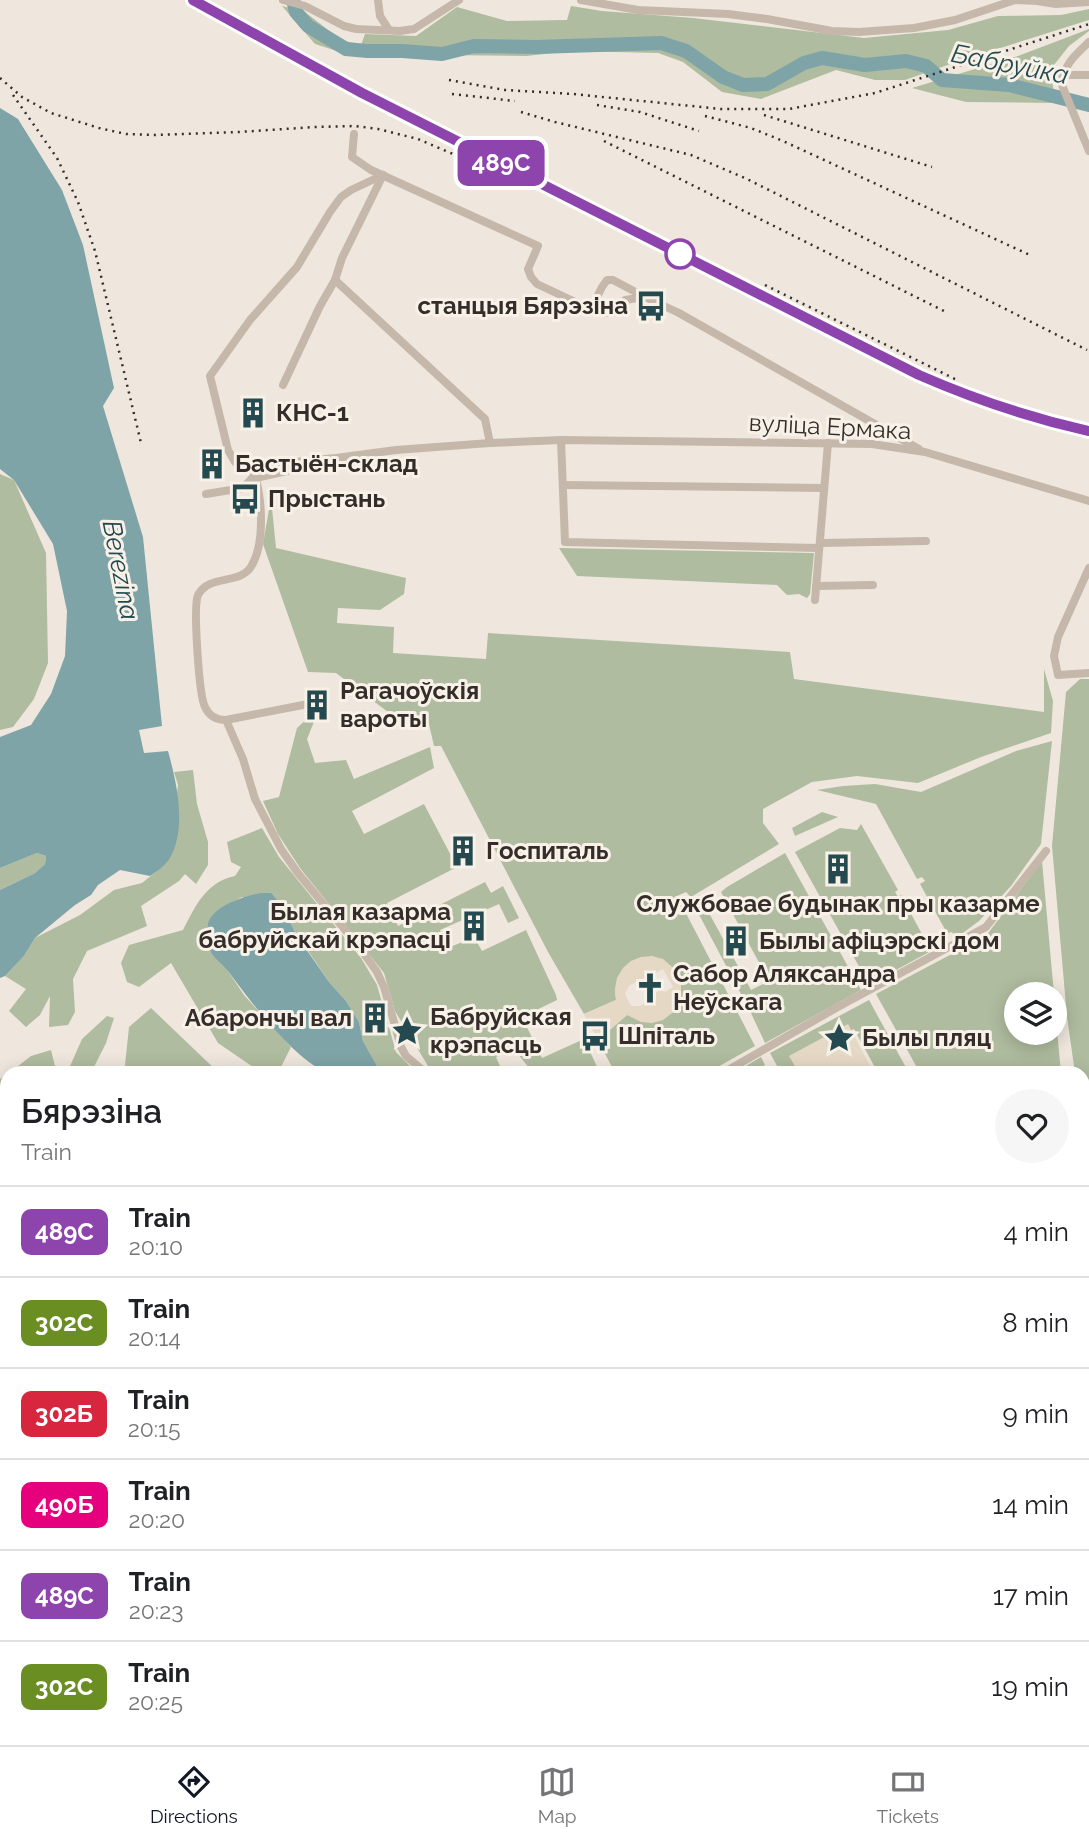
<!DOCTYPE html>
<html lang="en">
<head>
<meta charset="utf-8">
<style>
	:root { --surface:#fff; --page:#f6f6f6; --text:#202124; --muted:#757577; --line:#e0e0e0; --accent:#111827 }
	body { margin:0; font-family:Raleway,sans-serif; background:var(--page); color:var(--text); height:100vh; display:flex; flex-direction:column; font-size:26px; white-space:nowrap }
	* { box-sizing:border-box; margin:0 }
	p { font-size:23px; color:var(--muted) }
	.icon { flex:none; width:38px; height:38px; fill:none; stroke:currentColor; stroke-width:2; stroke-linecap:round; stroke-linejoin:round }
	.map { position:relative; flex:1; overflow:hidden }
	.side { position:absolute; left:0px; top:1066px; width:1090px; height:681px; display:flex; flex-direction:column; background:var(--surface); border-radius:21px 21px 0 0; box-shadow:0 4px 18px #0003 }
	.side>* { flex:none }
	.badge { padding:0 14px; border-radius:10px; font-size:24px; line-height:46px }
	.tools { position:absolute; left:1004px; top:982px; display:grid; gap:14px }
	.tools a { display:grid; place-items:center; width:63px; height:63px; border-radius:50%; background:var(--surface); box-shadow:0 4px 18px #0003; font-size:35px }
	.map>.badge { position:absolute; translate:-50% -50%; box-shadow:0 0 0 4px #fff }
	.round { display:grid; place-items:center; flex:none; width:74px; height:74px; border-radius:37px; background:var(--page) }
	.head { display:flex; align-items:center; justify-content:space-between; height:119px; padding:0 21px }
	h1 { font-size:33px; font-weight:600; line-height:52px }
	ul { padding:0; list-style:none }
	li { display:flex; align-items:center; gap:21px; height:91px; padding:0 21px; border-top:2px solid var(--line) }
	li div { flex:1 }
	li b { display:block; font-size:26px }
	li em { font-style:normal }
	li .badge { min-width:77px; font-weight:700; text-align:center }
	.tabs { display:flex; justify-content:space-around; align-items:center; height:98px; border-top:2px solid var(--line); background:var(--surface); font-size:19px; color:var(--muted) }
	.tabs a { display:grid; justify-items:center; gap:4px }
	.tabs .current { color:var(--accent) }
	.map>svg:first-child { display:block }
</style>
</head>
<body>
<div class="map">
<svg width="1089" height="1745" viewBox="0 0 1089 1745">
	<rect width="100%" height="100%" fill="#efe7dd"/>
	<g fill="#b0bc9f">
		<path d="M282,6L305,12L341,40L361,45L365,34L416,36L457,7L507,21L567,20L571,6L602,11L693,18L864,38L948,30L998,16L1061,15L1089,9V20L959,61L905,80H875L836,70L761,99L722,92L683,62L658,53L571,51L527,56L346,54L315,44Z"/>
		<path d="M1089,29V31L1069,46L1050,70L1056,103L966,102L912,88L1018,56Z"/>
		<path d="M0,474L14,480L46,553L48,663L34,699L13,727L0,730Z"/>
		<path d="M271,498L276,548L406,578L404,594L380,610L338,608L337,623L394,627L393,653L486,659L488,633L790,652L794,679L1044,712V669L1053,701L1051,733L981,757L918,783L857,776L812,782L763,809V823L779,844L691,897L686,892L677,896L755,1046L707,1073H615L598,1040L627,1015L678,1005L671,966C641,945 611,965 616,1000L584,1014L548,952L441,746H434L428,720L388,712L336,673L308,672L263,544Z"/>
		<path d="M559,548L814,553L810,594L807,598L799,594L787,595L777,585L577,576Z"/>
		<path d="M1080,679H1089V1096L1083,1093V1073H1075L1067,1017L1052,846L1066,692Z"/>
		<path d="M320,707L307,739L315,763L346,760L354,779L430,747L434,768L352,811L364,834L424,804L457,867L387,903L398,926L485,882L491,893L503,886L519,918L508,923L499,904L440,930L448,948L474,937L482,951L526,930L556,995L557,1000L522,1017L542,1058L584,1039L600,1073H533L514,1049L496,1057L503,1073L431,1071L395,1011L384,973L300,868L278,834L263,801L279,797L297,728Z"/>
		<path d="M1052,741L1041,844L1011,886L979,921L956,938L952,932L947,933L920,884L925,881L922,877L917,879L876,804L817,790L843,786L875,784L921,792L1016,751Z"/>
		<path d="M193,770L197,804L208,842V865L196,884L185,874L179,881L141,906L147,926L87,951L73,979L75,1012L68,1025L49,1027L50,996L40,1015L26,1027L9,1011L26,989L5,976L24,956L35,938L80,915L114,890L142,883L167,863L178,785L174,772Z"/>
		<path d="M822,812L838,817L795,836L792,828Z"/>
		<path d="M861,824L898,890L895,892L898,897L901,895L931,951L872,983L866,979L795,852L840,828L857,830Z"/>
		<path d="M262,828L279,857L361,958L377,985L396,1052L417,1073H381L363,1041L359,1022L346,1001L329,982L288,921L242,897L215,913L209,921L208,942L211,952L226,968L244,995L291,1047L278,1073H262L218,1043L171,963L139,987L127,982L121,963L129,945L183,930C196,905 206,882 235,876L241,867L231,862L227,842Z"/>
		<path d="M37,853L46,856L45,864L35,873L0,890V868Z"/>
		<path d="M785,853L861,990L765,1043L750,1011L695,907L703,902L751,990L769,981L721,892L727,887Z"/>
		<path d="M1042,861L1054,994H1017V1032H1055V1009L1061,1073H920L876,994L986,936Z"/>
		<path d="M869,1000L909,1073H878L854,1029L790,1056L799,1073H781L770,1053Z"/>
		<path d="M151,1008L219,1073H127L125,1065L129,1027Z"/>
		<path d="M107,1016L114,1018L106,1043L91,1073H67L82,1039Z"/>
		<path d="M51,1050L55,1066L52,1073H9L31,1056Z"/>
		<path d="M761,1057L765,1065L751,1073H734Z"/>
		<path d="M7,1074V1131L2,1135L0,1133V1079Z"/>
		<path d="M1083,1124L1089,1130V1745H791L788,1740H1083V1606L1088,1603L1083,1555Z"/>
		<path d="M7,1381V1415L0,1424V1392Z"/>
		<path d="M46,1740H114L110,1745H42Z"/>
		<path d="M135,1740H245L236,1745H133Z"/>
		<path d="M253,1740H323L326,1745H244Z"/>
		<path d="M329,1740H379L381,1745H332Z"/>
		<path d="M578,1740H624L627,1745H568Z"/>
		<path d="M633,1740H672L676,1745H632Z"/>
		<path d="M697,1740H741L746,1745H697Z"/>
	</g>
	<g fill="#e5d9c6" fill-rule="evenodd">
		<path d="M652,956L663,959L671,966L678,974L681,984V995L678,1005L672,1013L663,1020L652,1023L641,1022L627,1015L598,1040L584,1014L616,1000L615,989L617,978L623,968L631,961L641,957ZM663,969L673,987L665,992L663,989L649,996L651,1000L640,1006H631L625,994L629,986L641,979L644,983L656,976L655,973Z"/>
		<path d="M848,1024L874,1073H799L789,1056Z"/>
	</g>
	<g fill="#7fa4a8">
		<path d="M0,108L18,119L62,190L83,245L114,388L103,406L143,537L162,726L139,730L144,753L168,751C177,784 188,831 168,861C164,867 156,872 150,876L120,870L98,885L91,895L75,905L35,938L24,956L5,976L0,978V890L35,873L45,864L46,856L37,853L0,868V737L31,725L51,694L65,656L67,611L53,544L14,480L0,469Z"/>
		<path d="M261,893H271L278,901L299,939L329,982L346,1001L359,1022L363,1041L381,1073C369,1073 331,1075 323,1071C289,1053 251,1002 228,971C223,964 213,958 210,950C207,943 207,932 208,924C212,906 245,896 261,893Z"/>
		<path d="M0,1186L7,1191V1300L0,1295Z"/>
	</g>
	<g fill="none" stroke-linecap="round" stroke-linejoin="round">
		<path stroke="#7fa4a8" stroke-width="14" d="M293,0L296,12L308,26L346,49L367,51H402L442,54L474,46L536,47L661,43L686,51L723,77L743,85L767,84L804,63L822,58L865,65L906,61L926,66L942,80L1009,85L1089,105"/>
		<g stroke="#c5b8aa" stroke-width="8">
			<path d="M283,0L305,6L344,26L356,29L400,31L414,29L459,0"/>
			<path d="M378,0L380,16L389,30"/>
			<path d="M581,0L638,10L728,14L767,19L832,31L859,32L914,28L955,20L1015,0L1037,1L1056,4L1089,2"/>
			<path d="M1089,42C1075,55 1063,65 1062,85L1089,151"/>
			<path d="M1062,75H1089"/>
			<path d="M354,134L352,157L371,170L538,246L528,269L531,277L537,284L584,306L593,305"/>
			<path d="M335,280L485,419L490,443"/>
			<path d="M645,297L625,300L613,313H607L593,305L602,287L607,280H613L645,297L679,313L919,449"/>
			<path d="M283,385L320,306L335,280L342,258L383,175"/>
			<path d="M561,440L565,542L818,548"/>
			<path d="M253,469L262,465L336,458L396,450L490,443L561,440L872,444L925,452L1089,501"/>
			<path d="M253,469L235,462L228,450L210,376L250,320L297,267L330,212L341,197L351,190L383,175"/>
			<path d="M254,474L260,477L269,475L326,462"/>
			<path d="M564,485L824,488"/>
			<path d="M206,494L243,488L255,475C262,500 265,542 252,565C241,586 210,573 198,595C193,606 199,696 205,707C209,716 217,720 226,720L243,759L255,799L281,849L297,872L360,948L377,972L384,987L401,1047L406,1056L426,1073"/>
			<path d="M821,543L926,541"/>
			<path d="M1089,568L1058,637L1054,656L1058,675L1089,673"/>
			<path d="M816,586L873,585"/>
			<path d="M815,600L828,443"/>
			<path d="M226,720L308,704L315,705"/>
			<path d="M723,1073L836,1008L986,927L1046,851"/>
			<path d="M0,1729L7,1716"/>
			<path d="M778,1740L780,1745"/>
			<path d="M126,1745L128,1740"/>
		</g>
		<g stroke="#342d29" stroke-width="2.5" stroke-dasharray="2 5" stroke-linecap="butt">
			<path d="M193,0L362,93L919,375C974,399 1030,418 1089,431"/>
			<path d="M0,78L22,97L51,113L99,128L126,134L153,135L239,132L315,127L355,126L378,129L418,139L467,160"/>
			<path d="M449,80L505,90L573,94L721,109H789L875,93L1089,24"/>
			<path d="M452,94L515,101"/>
			<path d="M13,95L57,158L78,202L95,251L141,443"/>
			<path d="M597,105L640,112L699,131"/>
			<path d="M521,112L555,122L691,155L747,179L1087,350"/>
			<path d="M764,115L932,167"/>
			<path d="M705,116L751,128L783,141L1032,256"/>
			<path d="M604,141L944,311"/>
			<path d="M765,285L959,381"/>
		</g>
	</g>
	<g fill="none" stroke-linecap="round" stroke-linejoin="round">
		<g stroke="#fff" stroke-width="16">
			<path id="line" d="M193,0L362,93L919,375C974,399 1030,418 1089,431"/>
		</g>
		<use href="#line" stroke="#8e44ad" stroke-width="10"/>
	</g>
	<defs>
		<g id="bus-bare" transform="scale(2.415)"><path d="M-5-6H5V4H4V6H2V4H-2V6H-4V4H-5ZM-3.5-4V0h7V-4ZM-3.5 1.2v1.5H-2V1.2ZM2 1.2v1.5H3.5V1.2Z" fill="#244a50" stroke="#f7f1e8" stroke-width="2.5" paint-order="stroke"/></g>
		<g id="building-bare" transform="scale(2.415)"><path d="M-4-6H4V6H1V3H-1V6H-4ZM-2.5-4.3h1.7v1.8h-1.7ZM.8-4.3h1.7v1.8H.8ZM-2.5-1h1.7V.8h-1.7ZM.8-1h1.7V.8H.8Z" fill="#244a50" stroke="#f7f1e8" stroke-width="2.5" paint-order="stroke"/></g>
		<g id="church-bare" transform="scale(2.415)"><path d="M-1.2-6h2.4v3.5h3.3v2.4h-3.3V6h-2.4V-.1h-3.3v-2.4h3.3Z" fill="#244a50" stroke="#f7f1e8" stroke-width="2.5" paint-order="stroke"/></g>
		<g id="sight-bare" transform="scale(2.415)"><path d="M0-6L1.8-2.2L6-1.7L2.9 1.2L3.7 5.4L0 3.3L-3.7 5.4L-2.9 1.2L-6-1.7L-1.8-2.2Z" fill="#244a50" stroke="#f7f1e8" stroke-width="2.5" paint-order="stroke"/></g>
	</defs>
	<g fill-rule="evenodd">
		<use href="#bus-bare" x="651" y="306"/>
		<use href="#building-bare" x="253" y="413"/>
		<use href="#building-bare" x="212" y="464"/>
		<use href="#bus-bare" x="245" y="499"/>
		<use href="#building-bare" x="317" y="705"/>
		<use href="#building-bare" x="463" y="851"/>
		<use href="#building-bare" x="838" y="869"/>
		<use href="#building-bare" x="474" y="926"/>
		<use href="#building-bare" x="736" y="941"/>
		<use href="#church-bare" x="650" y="988"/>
		<use href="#building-bare" x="375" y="1018"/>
		<use href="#sight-bare" x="407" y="1031"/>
		<use href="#bus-bare" x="595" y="1036"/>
		<use href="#sight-bare" x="839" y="1038"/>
	</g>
	<circle fill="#fff" stroke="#8e44ad" stroke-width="3.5" cx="680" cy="254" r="14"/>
	<g text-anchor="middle" stroke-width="6" stroke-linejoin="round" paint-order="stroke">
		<g font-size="24" font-weight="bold" fill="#342d29" stroke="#f7f1e8" text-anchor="start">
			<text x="628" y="314" text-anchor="end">станцыя Бярэзіна</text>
			<text x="276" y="421">КНС-1</text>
			<text x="235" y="472">Бастыён-склад</text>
			<text x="268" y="507">Прыстань</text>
			<text x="340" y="699">Рагачоўскія<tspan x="340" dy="28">вароты</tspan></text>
			<text x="486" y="859">Госпиталь</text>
			<text x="838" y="912" text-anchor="middle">Службовае будынак пры казарме</text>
			<text x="451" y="920" text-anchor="end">Былая казарма<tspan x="451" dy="28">бабруйскай крэпасці</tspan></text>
			<text x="759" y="949">Былы афіцэрскі дом</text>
			<text x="673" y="982">Сабор Аляксандра<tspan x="673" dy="28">Неўскага</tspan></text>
			<text x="430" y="1025">Бабруйская<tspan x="430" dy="28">крэпасць</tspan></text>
			<text x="352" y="1026" text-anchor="end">Абарончы вал</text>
			<text x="618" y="1044">Шпіталь</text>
			<text x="862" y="1046">Былы пляц</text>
		</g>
		<g font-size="24" fill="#342d29" stroke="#f7f1e8">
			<text transform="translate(830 427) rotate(3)" y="8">вуліца Ермака</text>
		</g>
		<g font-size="26" font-style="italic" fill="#244a50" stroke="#f7f1e8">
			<text transform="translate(1010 64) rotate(11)" y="9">Бабруйка</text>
			<text transform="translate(121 570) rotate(79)" y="9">Berezina</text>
		</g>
	</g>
</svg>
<div class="tools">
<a><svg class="icon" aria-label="layers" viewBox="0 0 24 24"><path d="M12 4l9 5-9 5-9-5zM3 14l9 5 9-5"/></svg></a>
</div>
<b class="badge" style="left:501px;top:163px;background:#8e44ad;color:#fff">489С</b>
<section class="side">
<div class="head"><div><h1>Бярэзіна</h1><p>Train</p></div><a class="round"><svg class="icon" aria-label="heart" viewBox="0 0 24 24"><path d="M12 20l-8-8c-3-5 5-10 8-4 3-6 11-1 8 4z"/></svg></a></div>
<ul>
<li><span class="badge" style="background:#8e44ad;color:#fff">489С</span><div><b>Train</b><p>20:10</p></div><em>4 min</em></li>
<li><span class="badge" style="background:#6b8e23;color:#fff">302С</span><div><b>Train</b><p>20:14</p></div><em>8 min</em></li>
<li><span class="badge" style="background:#d7263d;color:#fff">302Б</span><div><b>Train</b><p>20:15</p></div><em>9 min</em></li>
<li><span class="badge" style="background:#e6007e;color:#fff">490Б</span><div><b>Train</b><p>20:20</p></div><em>14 min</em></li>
<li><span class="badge" style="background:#8e44ad;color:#fff">489С</span><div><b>Train</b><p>20:23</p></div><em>17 min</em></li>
<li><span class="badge" style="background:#6b8e23;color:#fff">302С</span><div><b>Train</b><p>20:25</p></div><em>19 min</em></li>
</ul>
</section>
</div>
<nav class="tabs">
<a class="current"><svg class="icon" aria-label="directions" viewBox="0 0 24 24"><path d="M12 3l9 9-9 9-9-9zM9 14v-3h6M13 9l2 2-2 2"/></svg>Directions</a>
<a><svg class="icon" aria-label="map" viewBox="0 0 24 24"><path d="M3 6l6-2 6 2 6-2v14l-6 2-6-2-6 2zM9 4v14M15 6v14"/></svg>Map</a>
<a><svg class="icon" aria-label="tickets" viewBox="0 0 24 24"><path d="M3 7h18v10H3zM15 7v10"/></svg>Tickets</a>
</nav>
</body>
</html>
